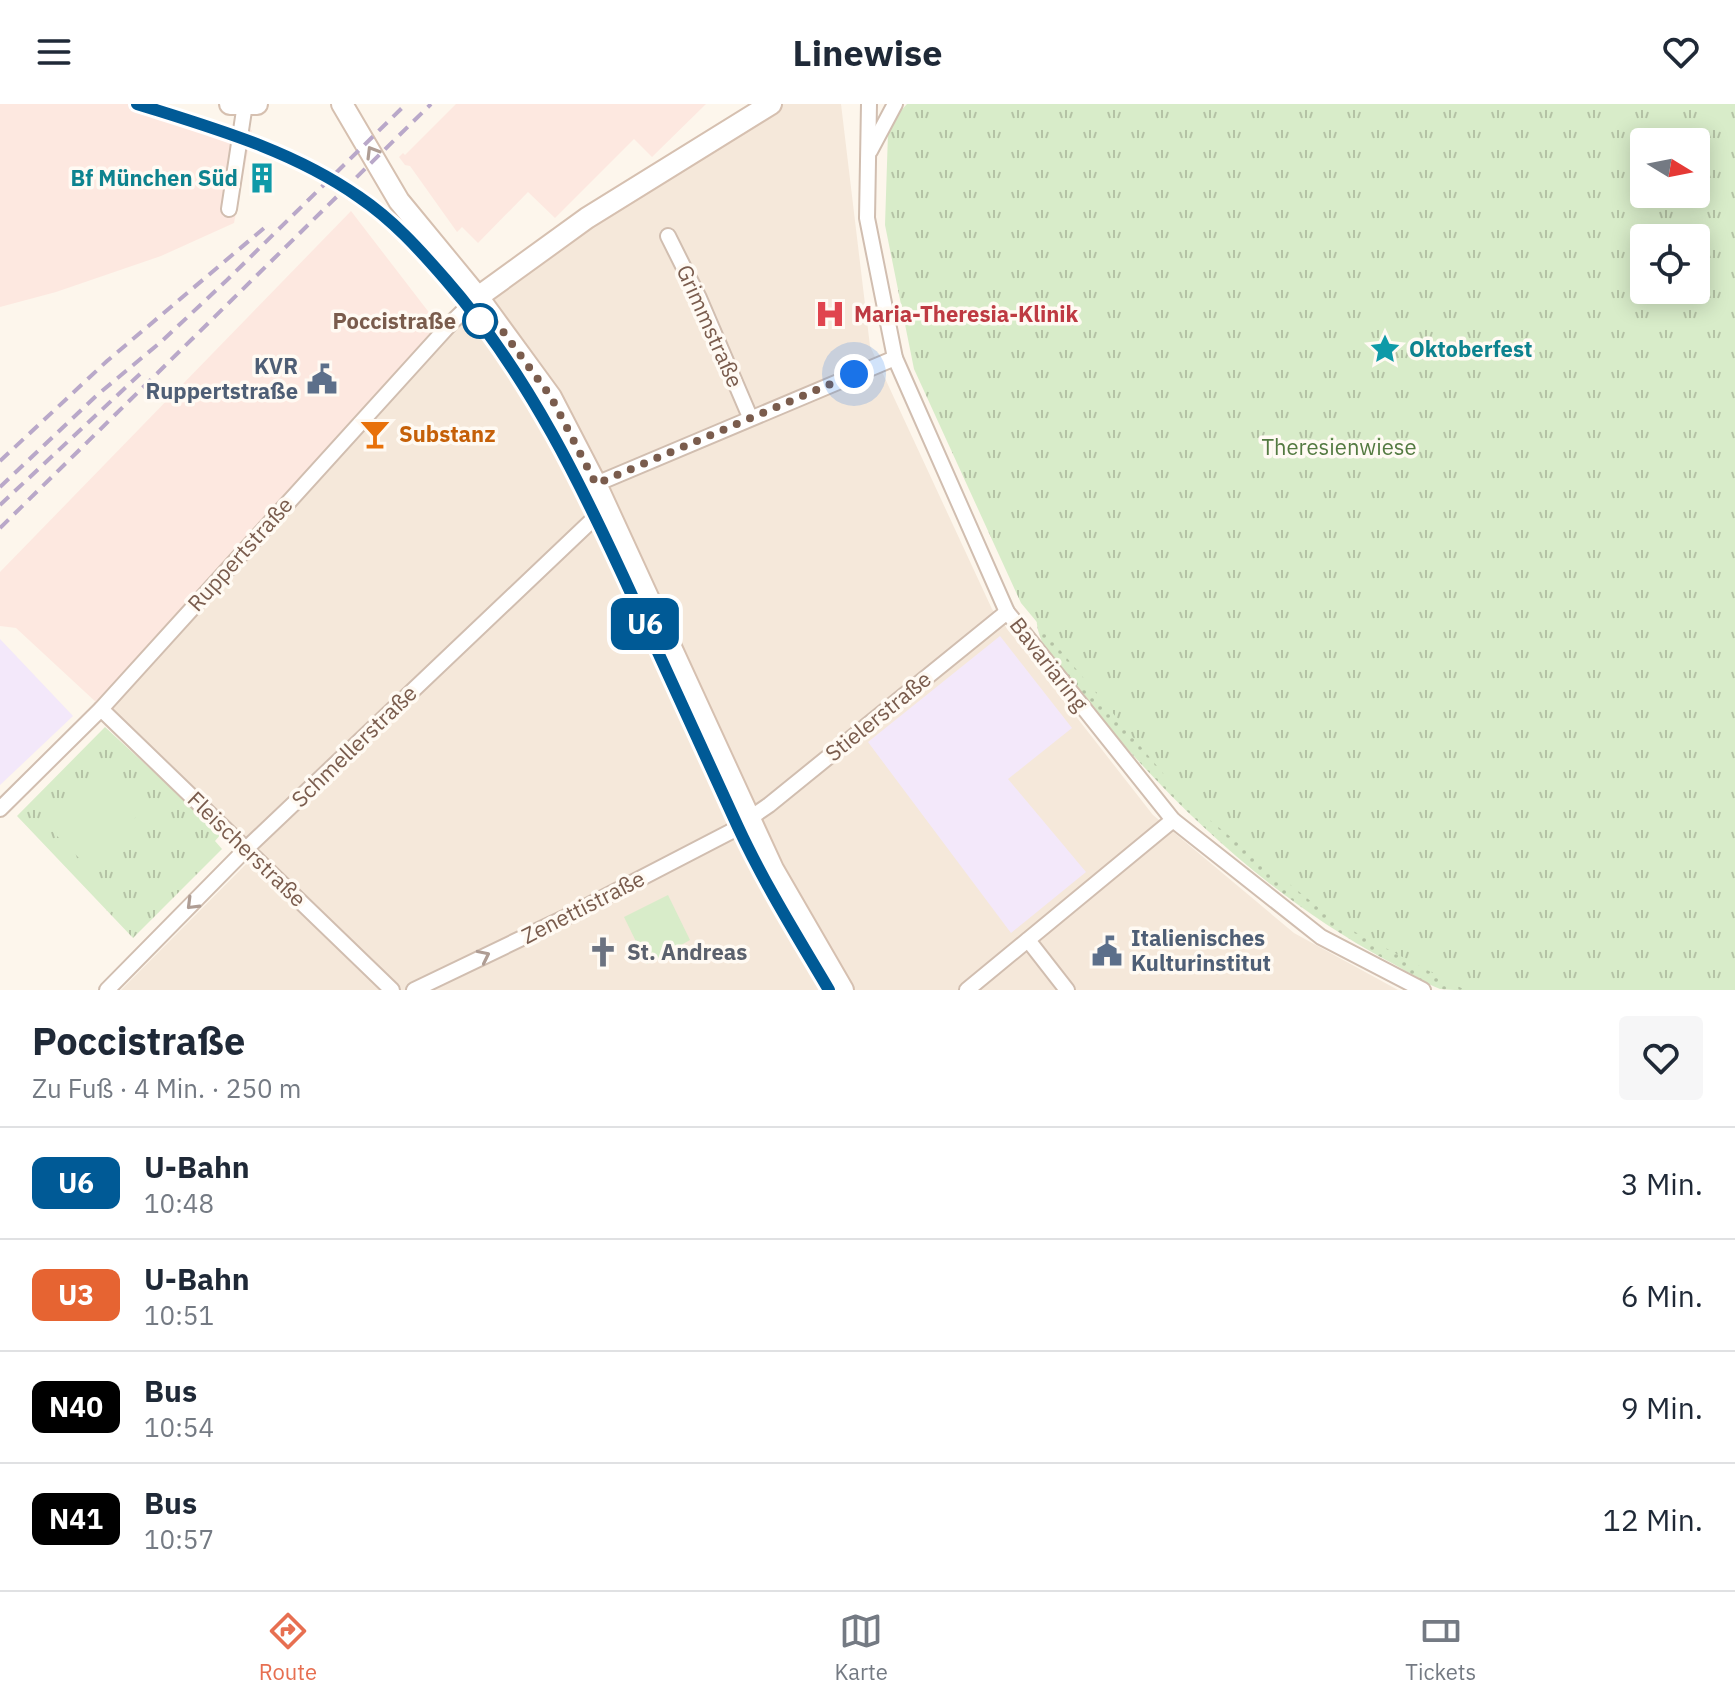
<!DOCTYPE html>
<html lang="de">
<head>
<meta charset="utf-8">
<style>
	:root { --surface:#fff; --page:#f6f6f7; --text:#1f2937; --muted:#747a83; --line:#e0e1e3; --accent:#e76f51 }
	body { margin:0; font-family:"IBM Plex Sans",sans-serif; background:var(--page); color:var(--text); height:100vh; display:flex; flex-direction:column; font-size:30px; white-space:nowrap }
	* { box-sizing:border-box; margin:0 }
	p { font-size:26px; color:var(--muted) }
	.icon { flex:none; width:44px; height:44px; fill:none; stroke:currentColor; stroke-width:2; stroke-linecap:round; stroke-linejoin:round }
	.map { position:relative; height:886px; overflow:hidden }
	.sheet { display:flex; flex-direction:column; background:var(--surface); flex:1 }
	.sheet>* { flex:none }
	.badge { padding:0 16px; border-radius:12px; font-size:28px; line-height:52px }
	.needle { width:52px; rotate:100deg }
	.fabs { position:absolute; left:1630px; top:24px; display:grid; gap:16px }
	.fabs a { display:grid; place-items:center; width:80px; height:80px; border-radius:8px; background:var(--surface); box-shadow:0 4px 20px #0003; font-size:40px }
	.you { position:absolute; width:40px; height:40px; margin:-20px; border:6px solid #fff; border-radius:50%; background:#1a73e8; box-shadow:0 0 0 12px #1a73e833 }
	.map>.badge { position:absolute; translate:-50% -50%; box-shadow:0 0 0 4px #fff }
	.round { display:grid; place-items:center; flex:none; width:84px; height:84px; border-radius:8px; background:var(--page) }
	.overview { display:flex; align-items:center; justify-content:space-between; height:136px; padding:0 32px }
	h1 { font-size:38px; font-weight:800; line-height:60px }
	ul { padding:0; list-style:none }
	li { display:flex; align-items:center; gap:24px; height:112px; padding:0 32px; border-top:2px solid var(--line) }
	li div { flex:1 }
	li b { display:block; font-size:30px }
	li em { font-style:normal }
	li .badge { min-width:88px; font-weight:700; text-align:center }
	header { display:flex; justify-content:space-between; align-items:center; height:104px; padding:0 32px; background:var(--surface); font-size:36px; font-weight:800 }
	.tabs { display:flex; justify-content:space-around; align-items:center; height:112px; border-top:2px solid var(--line); background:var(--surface); font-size:22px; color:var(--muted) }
	.tabs a { display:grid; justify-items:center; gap:4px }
	.tabs .selected { color:var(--accent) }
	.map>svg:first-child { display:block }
</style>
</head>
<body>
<header><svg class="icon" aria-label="menu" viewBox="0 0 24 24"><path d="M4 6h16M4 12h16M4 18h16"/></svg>Linewise<svg class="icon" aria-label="heart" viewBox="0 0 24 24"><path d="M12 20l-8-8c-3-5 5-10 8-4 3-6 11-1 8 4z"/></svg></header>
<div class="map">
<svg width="1735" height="886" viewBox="0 0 1735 886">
	<defs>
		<pattern id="grass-dots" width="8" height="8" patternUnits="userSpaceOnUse" patternTransform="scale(2)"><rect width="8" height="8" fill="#d8ecc9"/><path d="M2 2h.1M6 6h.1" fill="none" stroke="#b4c2a5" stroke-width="1.8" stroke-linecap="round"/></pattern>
		<pattern id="park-tufts" width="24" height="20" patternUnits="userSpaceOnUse" patternTransform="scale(2)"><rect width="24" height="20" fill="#d8ecc9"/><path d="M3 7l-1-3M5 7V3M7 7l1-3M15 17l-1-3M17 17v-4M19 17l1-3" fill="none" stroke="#b4c2a5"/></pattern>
	</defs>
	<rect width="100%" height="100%" fill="#fdf6ec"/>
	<path fill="#f5e8da" d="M779,0H841L870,242L992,505L1153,711L1294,829L1398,886H121L260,746L98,600L484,189Z"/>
	<g fill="#fde8e0">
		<path d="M0,0H138L252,26L234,119L161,152L56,188L0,203Z"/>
		<path d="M456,0H706L652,53L634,35L555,114L528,88L478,139L462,123L457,128L410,62L405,61L399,53L403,49L405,51Z"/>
		<path d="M351,107L444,228L98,600L16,524L0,522V468Z"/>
	</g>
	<g fill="#f3e8fa">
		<path d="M1000,532L1072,624L1008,675L1086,768L1011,829L868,638Z"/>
		<path d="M0,535L73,612L0,681Z"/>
	</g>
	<path fill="url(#grass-dots)" d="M1037,507L1470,886C1461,886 1448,886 1440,885C1421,878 1404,865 1386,856C1269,793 1172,701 1088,599C1067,574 1032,542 1037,507Z"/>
	<g fill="url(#park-tufts)" fill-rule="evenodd">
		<path d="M907,0H1735V886H1465L1338,819L1187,698L1021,499L914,265L885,121L888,29L896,12ZM1696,38V90H1644V38ZM1696,134V186H1644V134Z"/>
		<path d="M105,623L221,730L215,737L222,745L133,834L17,712Z"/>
	</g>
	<g fill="#d8ecc9">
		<path d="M110,664L148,701L87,762L50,725Z"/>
		<path d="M668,791L690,836L647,860L624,813Z"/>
	</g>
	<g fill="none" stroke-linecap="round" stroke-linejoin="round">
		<g stroke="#d1beb0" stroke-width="18">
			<g id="street">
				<path d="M869,0L867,114L895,254L1007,508L1173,716L1321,833L1423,886"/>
				<path d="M870,47L895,0"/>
				<path d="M229,105L245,0"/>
				<path d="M668,132L699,194L750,313"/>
				<path d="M596,380L895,254"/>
				<path d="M101,605L392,886"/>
				<path d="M0,705L101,605L452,218L478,193"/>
				<path d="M1028,836L1067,886"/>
				<path d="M107,886L247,744L606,403"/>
				<path d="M414,886L566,813L730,728L769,701L1007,508"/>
				<path d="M967,886L1173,716"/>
			</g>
		</g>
		<g stroke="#d6c0b0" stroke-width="24">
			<g id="secondary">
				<path d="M230,0H257"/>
				<path d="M342,0L399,97L478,193L551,293L596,380L773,765L843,886"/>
				<path d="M478,193L587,114L771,0"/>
			</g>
		</g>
		<use href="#street" stroke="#fff" stroke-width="14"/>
		<use href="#secondary" stroke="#fff" stroke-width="20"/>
		<g stroke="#b9a8c9" stroke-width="4" stroke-dasharray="12 8" stroke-linecap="butt">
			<path d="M0,357L107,257L270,119"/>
			<path d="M0,383L96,292L162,237L227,176L406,0"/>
			<path d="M0,401L140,270"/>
			<path d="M0,424L431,0"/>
		</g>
	</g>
	<defs><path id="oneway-chevron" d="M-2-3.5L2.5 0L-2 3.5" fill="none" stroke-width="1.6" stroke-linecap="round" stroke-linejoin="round" transform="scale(2)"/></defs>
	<g stroke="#af9d94">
		<use href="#oneway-chevron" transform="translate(372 48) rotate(-121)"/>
		<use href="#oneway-chevron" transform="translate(192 800) rotate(135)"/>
		<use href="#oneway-chevron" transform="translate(484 852) rotate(-26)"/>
	</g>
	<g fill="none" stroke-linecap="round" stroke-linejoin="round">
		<g stroke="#fff" stroke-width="18">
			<path id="line" d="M137,0C213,24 292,46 359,93C393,116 419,145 446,176C529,271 583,384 635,498C669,573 703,648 738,723C764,779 797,832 829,886"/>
		</g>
		<use href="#line" stroke="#005a96" stroke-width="12"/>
		<path stroke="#7a5c4d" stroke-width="8" stroke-dasharray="0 14.4" d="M480,217L496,218L551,293L596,380L854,270"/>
	</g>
	<defs>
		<g id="building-bare" transform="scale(2.4)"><path d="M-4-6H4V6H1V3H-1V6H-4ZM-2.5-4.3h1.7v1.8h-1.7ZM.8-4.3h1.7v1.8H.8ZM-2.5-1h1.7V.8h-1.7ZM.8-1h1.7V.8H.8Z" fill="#0f9aa8" stroke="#fffaf3" stroke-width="2.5" paint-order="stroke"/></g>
		<g id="hospital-bare" transform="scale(2.4)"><path d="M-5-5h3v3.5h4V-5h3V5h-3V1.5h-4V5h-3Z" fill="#e0444e" stroke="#fffaf3" stroke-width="2.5" paint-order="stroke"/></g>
		<g id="sight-bare" transform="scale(2.4)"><path d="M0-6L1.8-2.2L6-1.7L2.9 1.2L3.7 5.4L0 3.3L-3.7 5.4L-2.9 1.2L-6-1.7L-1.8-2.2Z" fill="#0f9aa8" stroke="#fffaf3" stroke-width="2.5" paint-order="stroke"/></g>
		<g id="civic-bare" transform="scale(2.4)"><path d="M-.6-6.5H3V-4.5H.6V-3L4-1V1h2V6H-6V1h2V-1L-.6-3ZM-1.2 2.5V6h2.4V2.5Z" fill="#5c6f8a" stroke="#fffaf3" stroke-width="2.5" paint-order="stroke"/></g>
		<g id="bar-bare" transform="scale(2.4)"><path d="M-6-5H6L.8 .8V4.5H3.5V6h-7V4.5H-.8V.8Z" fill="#e8710a" stroke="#fffaf3" stroke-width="2.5" paint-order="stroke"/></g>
		<g id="church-bare" transform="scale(2.4)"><path d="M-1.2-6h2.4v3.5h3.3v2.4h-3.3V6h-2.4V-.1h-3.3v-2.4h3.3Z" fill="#6b7280" stroke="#fffaf3" stroke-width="2.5" paint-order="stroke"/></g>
	</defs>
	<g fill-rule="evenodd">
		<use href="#building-bare" x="262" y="74"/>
		<use href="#hospital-bare" x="830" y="210"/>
		<use href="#sight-bare" x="1385" y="245"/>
		<use href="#civic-bare" x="322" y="275"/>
		<use href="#bar-bare" x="375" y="330"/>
		<use href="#civic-bare" x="1107" y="847"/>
		<use href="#church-bare" x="603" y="848"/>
	</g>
	<circle fill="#fff" stroke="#005a96" stroke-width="4" cx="480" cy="217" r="16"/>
	<g text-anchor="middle" stroke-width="7" stroke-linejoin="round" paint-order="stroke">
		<g font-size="22" font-weight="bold" fill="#0d838f" stroke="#fffaf3" text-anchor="end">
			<text x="238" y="82">Bf München Süd</text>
			<text x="1409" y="253" text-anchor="start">Oktoberfest</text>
		</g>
		<g font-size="22" font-weight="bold" fill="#be3a42" stroke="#fffaf3" text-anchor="start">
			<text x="854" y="218">Maria-Theresia-Klinik</text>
		</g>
		<g font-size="22" font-weight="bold" fill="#7a5c4d" stroke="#fffaf3" text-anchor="end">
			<text x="456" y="225">Poccistraße</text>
		</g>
		<g font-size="22" fill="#7a5c4d" stroke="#fffaf3">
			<text transform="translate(710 222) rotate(66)" y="8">Grimmstraße</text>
			<text transform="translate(240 450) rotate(-48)" y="8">Ruppertstraße</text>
			<text transform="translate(1049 560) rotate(52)" y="8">Bavariaring</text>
			<text transform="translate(878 612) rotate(-39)" y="8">Stielerstraße</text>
			<text transform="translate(354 642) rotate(-44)" y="8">Schmellerstraße</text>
			<text transform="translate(247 745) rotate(44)" y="8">Fleischerstraße</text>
			<text transform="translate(583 803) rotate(-27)" y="8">Zenettistraße</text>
		</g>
		<g font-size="22" font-weight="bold" fill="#4e5e75" stroke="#fffaf3" text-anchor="end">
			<text x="298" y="270">KVR<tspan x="298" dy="25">Ruppertstraße</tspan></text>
			<text x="1131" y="842" text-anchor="start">Italienisches<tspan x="1131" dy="25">Kulturinstitut</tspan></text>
		</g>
		<g font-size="22" font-weight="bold" fill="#c56008" stroke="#fffaf3" text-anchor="start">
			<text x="399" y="338">Substanz</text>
		</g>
		<g font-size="22" fill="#537a41" stroke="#fffaf3">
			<text x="1339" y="351">Theresienwiese</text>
		</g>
		<g font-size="22" font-weight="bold" fill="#5b616d" stroke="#fffaf3" text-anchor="start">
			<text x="627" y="856">St. Andreas</text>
		</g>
	</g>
</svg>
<div class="fabs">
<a><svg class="needle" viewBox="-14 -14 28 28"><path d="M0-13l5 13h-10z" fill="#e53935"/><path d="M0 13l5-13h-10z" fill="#747a83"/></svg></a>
<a><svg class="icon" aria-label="locate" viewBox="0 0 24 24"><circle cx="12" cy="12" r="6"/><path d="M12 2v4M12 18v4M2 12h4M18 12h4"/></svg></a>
</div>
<div class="you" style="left:854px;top:270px"></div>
<b class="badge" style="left:645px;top:520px;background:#005a96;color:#fff">U6</b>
</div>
<section class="sheet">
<div class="overview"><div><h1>Poccistraße</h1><p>Zu Fuß · 4 Min. · 250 m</p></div><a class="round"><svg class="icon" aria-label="heart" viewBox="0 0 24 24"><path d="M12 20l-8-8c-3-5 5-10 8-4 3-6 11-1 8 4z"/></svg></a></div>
<ul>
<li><span class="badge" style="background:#005a96;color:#fff">U6</span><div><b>U-Bahn</b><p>10:48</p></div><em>3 Min.</em></li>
<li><span class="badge" style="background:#e66432;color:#fff">U3</span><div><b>U-Bahn</b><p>10:51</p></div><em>6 Min.</em></li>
<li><span class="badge" style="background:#000;color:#fff">N40</span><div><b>Bus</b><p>10:54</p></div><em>9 Min.</em></li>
<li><span class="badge" style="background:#000;color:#fff">N41</span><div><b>Bus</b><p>10:57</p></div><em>12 Min.</em></li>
</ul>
</section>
<nav class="tabs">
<a class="selected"><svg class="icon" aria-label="directions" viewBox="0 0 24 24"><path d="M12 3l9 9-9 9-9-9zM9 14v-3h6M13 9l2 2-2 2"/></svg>Route</a>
<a><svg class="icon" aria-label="map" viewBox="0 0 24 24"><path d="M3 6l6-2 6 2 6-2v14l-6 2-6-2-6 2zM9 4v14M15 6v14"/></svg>Karte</a>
<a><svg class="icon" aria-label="tickets" viewBox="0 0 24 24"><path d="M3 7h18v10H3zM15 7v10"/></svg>Tickets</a>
</nav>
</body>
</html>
